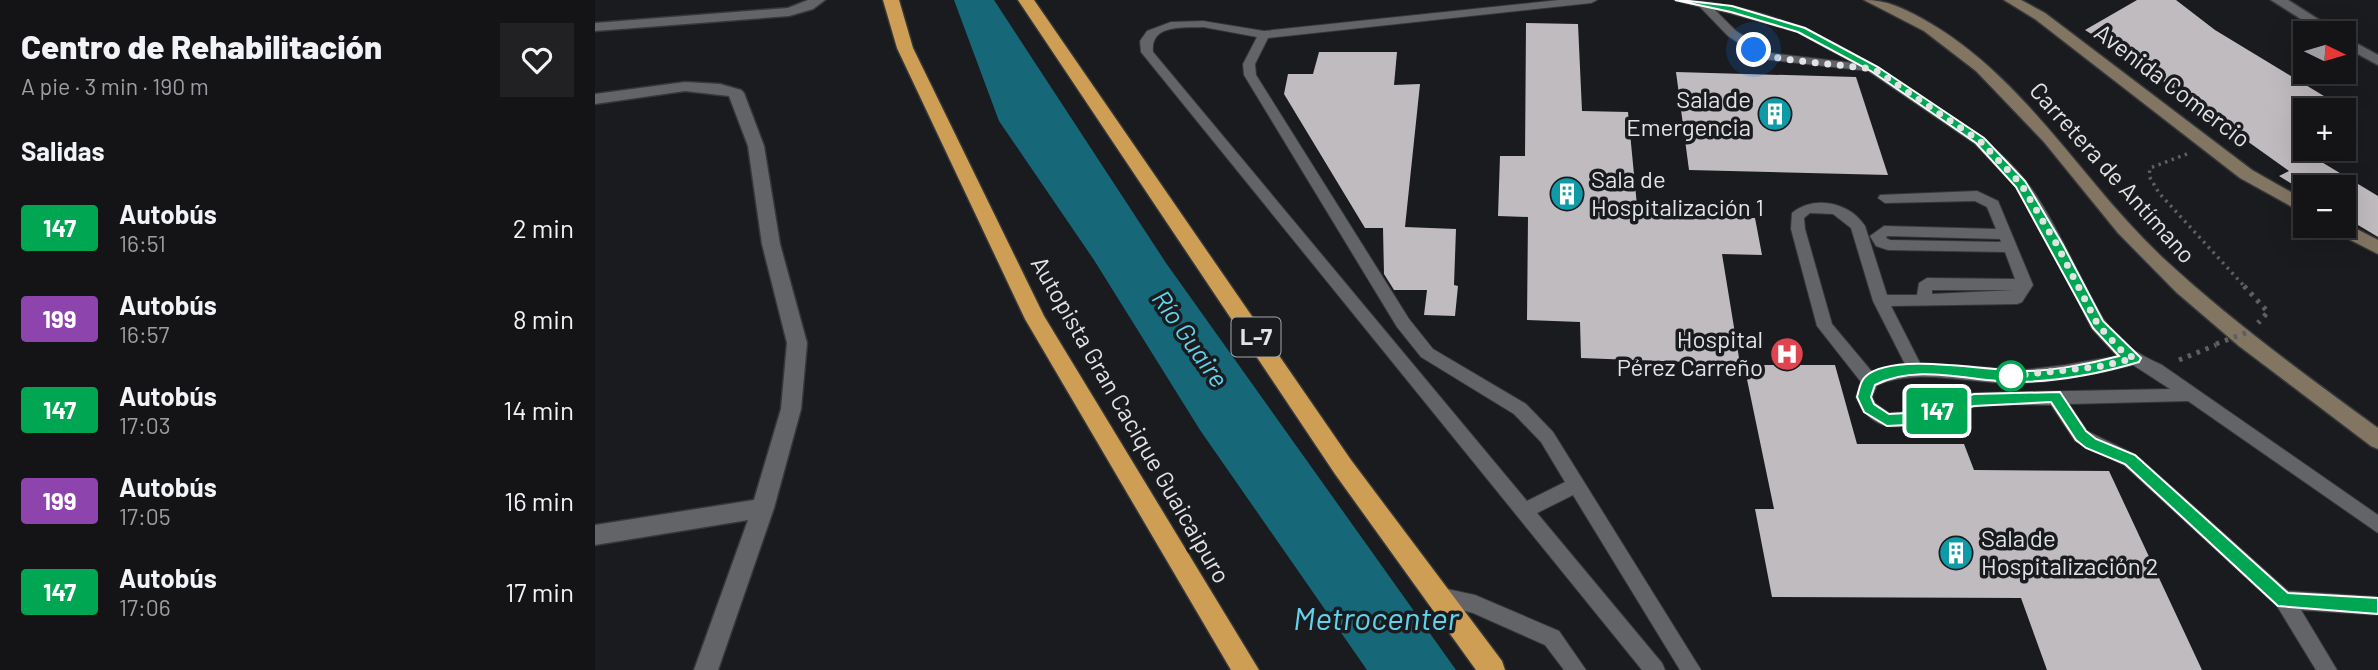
<!DOCTYPE html>
<html lang="es">
<head>
<meta charset="utf-8">
<style>
	:root { --surface:#141417; --page:#212124; --text:#f1f3f6; --muted:#9d9ea1; --line:#333336 }
	body { margin:0; font-family:Barlow,sans-serif; background:var(--page); color:var(--text); height:100vh; display:flex; flex-direction:column; font-size:26px; white-space:nowrap }
	* { box-sizing:border-box; margin:0 }
	p { font-size:23px; color:var(--muted) }
	.icon { flex:none; width:38px; height:38px; fill:none; stroke:currentColor; stroke-width:2; stroke-linecap:round; stroke-linejoin:round }
	.map { position:relative; flex:1; overflow:hidden }
	.drawer { display:flex; flex-direction:column; background:var(--surface); width:595px }
	.drawer>* { flex:none }
	.badge { padding:0 14px; border-radius:5px; font-size:24px; line-height:46px }
	.needle { width:46px; rotate:95deg }
	.fabs { position:absolute; left:1698px; top:21px; display:grid; gap:14px }
	.fabs a { display:grid; place-items:center; width:63px; height:63px; border-radius:0px; background:var(--surface); box-shadow:0 7px 28px #0002,0 0 0 2px var(--line); font-size:35px }
	.you { position:absolute; width:35px; height:35px; margin:-18px; border:5px solid #fff; border-radius:50%; background:#1a73e8; box-shadow:0 0 0 10px #1a73e833 }
	.map>.badge { position:absolute; translate:-50% -50%; box-shadow:0 0 0 4px #fff }
	h2 { padding:0 21px; font-size:26px; line-height:63px }
	.round { display:grid; place-items:center; flex:none; width:74px; height:74px; border-radius:0px; background:var(--page) }
	.headline { display:flex; align-items:center; justify-content:space-between; height:119px; padding:0 21px }
	h1 { font-size:33px; font-weight:800; line-height:52px }
	ul { padding:0; list-style:none }
	li { display:flex; align-items:center; gap:21px; height:91px; padding:0 21px }
	li div { flex:1 }
	li b { display:block; font-size:26px }
	li em { font-style:normal }
	li .badge { min-width:77px; font-weight:700; text-align:center }
	main { display:flex; flex:1; min-height:0 }
	.map>svg:first-child { display:block }
</style>
</head>
<body>
<main>
<section class="drawer">
<div class="headline"><div><h1>Centro de Rehabilitación</h1><p>A pie · 3 min · 190 m</p></div><a class="round"><svg class="icon" aria-label="heart" viewBox="0 0 24 24"><path d="M12 20l-8-8c-3-5 5-10 8-4 3-6 11-1 8 4z"/></svg></a></div>
<h2>Salidas</h2>
<ul>
<li><span class="badge" style="background:#00a651;color:#fff">147</span><div><b>Autobús</b><p>16:51</p></div><em>2 min</em></li>
<li><span class="badge" style="background:#8e44ad;color:#fff">199</span><div><b>Autobús</b><p>16:57</p></div><em>8 min</em></li>
<li><span class="badge" style="background:#00a651;color:#fff">147</span><div><b>Autobús</b><p>17:03</p></div><em>14 min</em></li>
<li><span class="badge" style="background:#8e44ad;color:#fff">199</span><div><b>Autobús</b><p>17:05</p></div><em>16 min</em></li>
<li><span class="badge" style="background:#00a651;color:#fff">147</span><div><b>Autobús</b><p>17:06</p></div><em>17 min</em></li>
</ul>
</section>
<div class="map">
<svg width="1783" height="670" viewBox="0 0 1783 670">
	<rect width="100%" height="100%" fill="#1a1b1f"/>
	<path fill="#166878" d="M359,0H399L571,263L861,670H772L605,430L499,260L404,121Z"/>
	<g fill="#bfbbbf">
		<path d="M1542,0H1581L1620,30L1752,110H1710V152L1783,196V237L1748,216V187H1710V192L1684,176L1694,171L1547,66L1490,30Z"/>
		<path d="M931,23L983,24L987,111L1033,112L1043,216L1160,218L1167,255L1127,254L1145,364L986,358L985,322L932,320L933,217L903,216L905,156H930Z"/>
		<path d="M724,52H802L799,85L825,84L810,227L861,229L859,285L863,286L860,316L829,315L832,290H799L789,274L788,228H770L689,94L693,74H718Z"/>
		<path d="M1081,72L1261,77L1293,175L1094,170Z"/>
		<path d="M1149,365H1240L1262,444H1369L1379,470L1514,471L1607,670H1452L1426,598L1177,597L1160,509H1179Z"/>
	</g>
	<g fill="none" stroke-linecap="round" stroke-linejoin="round">
		<g stroke="#363739" stroke-width="2">
			<g id="service">
				<path d="M964,0H1002L996,3L673,38L660,64L661,75L814,319L838,349L931,404L958,432L1106,670H1085L978,495L942,513L1067,663L1070,670H1047L546,52L545,41L552,31L576,22L608,21L669,31ZM608,27L662,37L648,64L649,75L802,327L826,357L919,414L946,442L970,482L932,501L558,52C555,24 588,28 608,27Z"/>
				<path d="M1079,0C1175,0 1260,50 1337,103C1371,126 1405,148 1431,181C1454,211 1471,249 1489,283C1501,306 1512,332 1534,347C1544,354 1556,360 1567,365L1783,515V533L1593,401L1474,404L1492,431L1541,455L1693,591L1783,597V615L1706,610L1742,670H1721L1682,606L1529,465L1480,441L1456,405C1431,405 1405,403 1380,407C1337,412 1286,454 1261,397L1266,382L1222,326L1196,229L1197,213C1219,195 1254,202 1270,226L1292,295H1322L1324,283L1332,278L1420,279L1410,252L1293,250L1281,246L1275,236L1289,226L1401,229L1392,207L1380,201L1290,203L1283,198L1285,195L1382,191L1403,201L1438,285L1427,302L1422,304L1296,306L1325,363L1428,370L1470,365L1522,356L1497,329L1455,245L1421,187L1380,144L1273,71L1168,59L1133,36L1105,7ZM1119,9L1202,32L1259,63L1175,53L1141,31ZM1215,213L1238,214L1256,228L1278,301L1310,364L1278,373L1237,324L1210,229L1209,218ZM1292,236L1405,239L1406,242L1295,240L1291,238ZM1337,290H1419L1337,294ZM1538,365L1575,389L1379,393L1312,412L1294,413L1280,403L1277,397L1282,385C1324,368 1366,382 1410,383C1453,384 1496,375 1538,365Z"/>
				<path d="M843,587L880,595L964,631L991,670H969L950,645L878,613L836,602L833,596L836,590Z"/>
			</g>
		</g>
		<g stroke="#363739" stroke-width="3">
			<g id="minor">
				<path d="M213,0H230L218,9L194,16L0,31V23L193,8Z"/>
				<path d="M1676,0H1693L1745,33H1728Z"/>
				<path d="M1748,36L1783,55V65L1748,46Z"/>
				<path d="M90,82L125,84L146,90L149,93L169,146L185,244L212,343L206,409L179,508L123,670H99L153,520L0,545V525L159,500L186,409L192,343L167,244L153,146L134,96L90,91L0,104V94Z"/>
			</g>
		</g>
		<g stroke="#363739" stroke-width="3">
			<g id="secondary">
				<path d="M1269,0C1292,0 1308,8 1328,19C1430,76 1485,180 1567,257C1635,320 1709,374 1783,428V449L1776,446L1644,346L1581,292L1523,233L1449,142L1381,71L1329,31Z"/>
				<path d="M1409,0H1426L1450,13L1657,170L1710,200V214L1645,178L1440,19Z"/>
				<path d="M1748,222L1783,240V254L1736,230L1733,226H1748Z"/>
			</g>
		</g>
		<g stroke="#363739" stroke-width="3">
			<g id="motorway">
				<path d="M288,0H304L318,48L449,316L664,670H636L430,319L302,48Z"/>
				<path d="M423,0H439L756,460L907,661L910,670H881L740,474Z"/>
			</g>
		</g>
		<path stroke="#5e5f62" stroke-width="3.5" stroke-dasharray="2.5 4.5" stroke-linecap="butt" d="M1592,154L1555,168L1554,176L1564,193L1650,287"/>
		<g stroke="#5e5f62" stroke-width="5" stroke-dasharray="3.5 6" stroke-linecap="butt">
			<path d="M1649,286L1673,312L1663,323"/>
			<path d="M1584,360L1621,345"/>
		</g>
		<use href="#service" fill="#626468" fill-rule="evenodd"/>
		<use href="#minor" fill="#626468" fill-rule="evenodd"/>
		<use href="#secondary" fill="#827562" fill-rule="evenodd"/>
		<use href="#motorway" fill="#cd9e54" fill-rule="evenodd"/>
		<path stroke="#5e5f62" stroke-width="5" stroke-dasharray="3.5 6" stroke-linecap="butt" d="M1621,344L1656,331"/>
	</g>
	<path fill="#00a651" stroke="#fff" stroke-width="2" d="M1080,0H1085L1137,6L1210,28L1283,67L1389,138L1430,181L1468,245L1508,321L1546,358L1544,362C1507,373 1464,381 1426,382C1379,383 1324,362 1280,385L1276,397L1279,404L1294,414L1312,413L1379,394L1465,392L1491,431L1501,439L1540,455L1693,593L1783,598V614L1683,606L1530,464L1491,448L1481,440L1456,402L1379,406L1312,425L1292,426L1269,412L1262,397C1264,391 1265,381 1270,377C1295,352 1389,370 1423,371C1453,372 1495,364 1524,356L1498,328L1421,187L1381,143L1276,71L1203,32L1136,12Z"/>
	<g fill="none" stroke-linecap="round" stroke-linejoin="round">
		<path stroke="#e2e3e5" stroke-width="7" stroke-dasharray="0 12.6" d="M1159,50L1172,56L1196,60L1279,69L1385,141L1426,184L1462,245L1503,325L1527,351L1539,358L1508,366L1416,376"/>
	</g>
	<defs>
		<g id="building-disc" transform="scale(1.75)"><circle r="9.5" fill="#0f9aa8" stroke="#1a1b1f"/><path d="M-4-6H4V6H1V3H-1V6H-4ZM-2.5-4.3h1.7v1.8h-1.7ZM.8-4.3h1.7v1.8H.8ZM-2.5-1h1.7V.8h-1.7ZM.8-1h1.7V.8H.8Z" fill="#fff"/></g>
		<g id="hospital-disc" transform="scale(1.75)"><circle r="9.5" fill="#e0444e" stroke="#1a1b1f"/><path d="M-5-5h3v3.5h4V-5h3V5h-3V1.5h-4V5h-3Z" fill="#fff"/></g>
	</defs>
	<g fill-rule="evenodd">
		<use href="#building-disc" x="1180" y="114"/>
		<use href="#building-disc" x="972" y="194"/>
		<use href="#hospital-disc" x="1192" y="354"/>
		<use href="#building-disc" x="1361" y="553"/>
	</g>
	<circle fill="#fff" stroke="#00a651" stroke-width="3.5" cx="1416" cy="376" r="14"/>
	<g text-anchor="middle" stroke-width="7" stroke-linejoin="round" paint-order="stroke">
		<rect fill="#1a1b1f" stroke="#a6a7aa" stroke-width="2" x="636.5" y="317.5" width="49" height="39" rx="5"/>
		<g font-size="23" font-weight="bold" fill="#e2e3e5">
			<text x="661" y="345">L-7</text>
		</g>
		<g font-size="24" fill="#e2e3e5" stroke="#1a1b1f">
			<text transform="translate(1577 86) rotate(37)" y="8">Avenida Comercio</text>
			<text transform="translate(1517 173) rotate(48)" y="8">Carretera de Antímano</text>
			<text transform="translate(535 420) rotate(60)" y="8">Autopista Gran Cacique Guaicaipuro</text>
		</g>
		<g font-size="24" fill="#e2e3e5" stroke="#1a1b1f" text-anchor="end">
			<text x="1156" y="108">Sala de<tspan x="1156" dy="28">Emergencia</tspan></text>
			<text x="996" y="188" text-anchor="start">Sala de<tspan x="996" dy="28">Hospitalización 1</tspan></text>
			<text x="1168" y="348">Hospital<tspan x="1168" dy="28">Pérez Carreño</tspan></text>
			<text x="1386" y="547" text-anchor="start">Sala de<tspan x="1386" dy="28">Hospitalización 2</tspan></text>
		</g>
		<g font-size="26" font-style="italic" fill="#62d3eb" stroke="#1a1b1f">
			<text transform="translate(595 339) rotate(55)" y="9">Río Guaire</text>
		</g>
		<g font-size="32" font-style="italic" fill="#62d3eb" stroke="#1a1b1f">
			<text x="781" y="630">Metrocenter</text>
		</g>
	</g>
</svg>
<div class="fabs">
<a><svg class="needle" viewBox="-14 -14 28 28"><path d="M0-13l5 13h-10z" fill="#e53935"/><path d="M0 13l5-13h-10z" fill="#9d9ea1"/></svg></a>
<a>+</a>
<a>−</a>
</div>
<div class="you" style="left:1159px;top:50px"></div>
<b class="badge" style="left:1342px;top:411px;background:#00a651;color:#fff">147</b>
</div>
</main>
</body>
</html>
